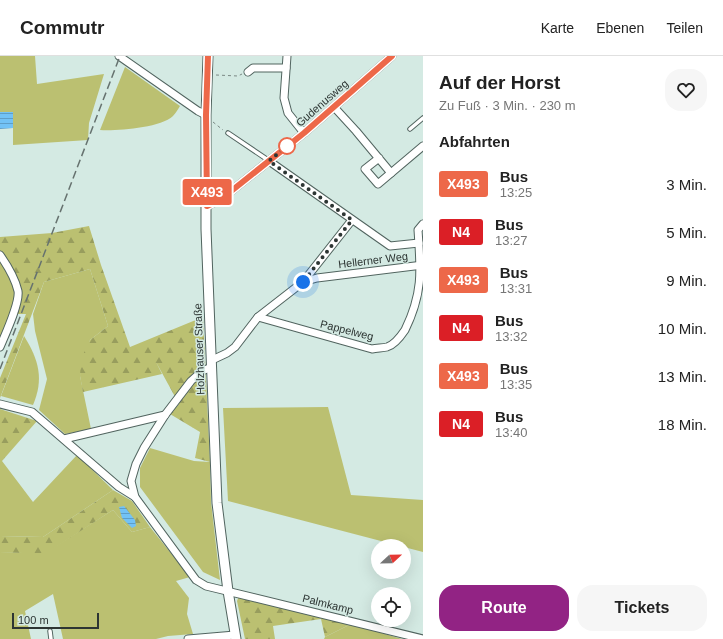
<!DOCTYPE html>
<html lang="de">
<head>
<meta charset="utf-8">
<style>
	:root { --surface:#fff; --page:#f6f6f6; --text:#222; --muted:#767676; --line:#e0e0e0; --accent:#922384 }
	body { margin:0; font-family:Arial,sans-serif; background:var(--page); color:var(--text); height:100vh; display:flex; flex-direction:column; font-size:15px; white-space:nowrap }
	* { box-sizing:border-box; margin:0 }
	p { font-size:13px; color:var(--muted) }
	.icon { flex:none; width:22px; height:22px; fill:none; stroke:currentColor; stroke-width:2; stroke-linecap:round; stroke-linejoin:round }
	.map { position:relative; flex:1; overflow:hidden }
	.sheet { display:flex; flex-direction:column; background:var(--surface); width:300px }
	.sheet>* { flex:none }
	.badge { padding:0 8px; border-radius:3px; font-size:14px; line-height:26px }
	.needle { width:26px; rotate:68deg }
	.buttons { position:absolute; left:371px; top:483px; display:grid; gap:8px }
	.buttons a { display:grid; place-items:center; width:40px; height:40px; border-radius:50%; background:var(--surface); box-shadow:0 4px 16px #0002; font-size:20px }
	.scale { position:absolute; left:12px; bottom:10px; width:87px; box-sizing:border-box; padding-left:4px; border:2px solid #2d3533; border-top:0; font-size:11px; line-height:14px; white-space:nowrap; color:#2d3533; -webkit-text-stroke:3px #d4eae3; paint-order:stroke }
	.you { position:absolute; width:20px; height:20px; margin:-10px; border:3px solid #fff; border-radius:50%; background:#1a73e8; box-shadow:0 0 0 6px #1a73e833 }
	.map>.badge { position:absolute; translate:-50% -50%; box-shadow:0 0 0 2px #fff }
	h2 { padding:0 16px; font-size:15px; line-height:36px }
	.round { display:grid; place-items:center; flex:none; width:42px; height:42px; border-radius:16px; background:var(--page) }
	.summary { display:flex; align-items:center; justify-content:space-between; height:68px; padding:0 16px }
	h1 { font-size:19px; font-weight:700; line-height:30px }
	.primary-button { display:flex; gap:8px; margin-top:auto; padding:8px 16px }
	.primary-button a { flex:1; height:46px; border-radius:16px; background:var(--accent); color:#fff; font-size:16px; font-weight:700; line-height:46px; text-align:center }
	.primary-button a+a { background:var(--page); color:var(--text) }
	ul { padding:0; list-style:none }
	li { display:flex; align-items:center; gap:12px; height:48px; padding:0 16px }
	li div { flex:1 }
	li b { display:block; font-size:15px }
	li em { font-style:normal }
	li .badge { min-width:44px; font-weight:700; text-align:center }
	header { display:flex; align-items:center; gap:24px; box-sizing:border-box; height:56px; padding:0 20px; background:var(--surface); border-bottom:1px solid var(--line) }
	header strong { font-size:19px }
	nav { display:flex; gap:22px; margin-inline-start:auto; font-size:14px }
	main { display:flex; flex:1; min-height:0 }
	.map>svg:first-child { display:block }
</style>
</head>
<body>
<header>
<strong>Commutr</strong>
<nav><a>Karte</a><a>Ebenen</a><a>Teilen</a></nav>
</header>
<main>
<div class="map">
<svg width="423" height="583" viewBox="0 0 423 583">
	<defs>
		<pattern id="forest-firs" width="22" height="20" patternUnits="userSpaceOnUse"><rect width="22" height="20" fill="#bbc071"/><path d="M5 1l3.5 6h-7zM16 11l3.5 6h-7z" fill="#989d5d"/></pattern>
		<pattern id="water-rules" width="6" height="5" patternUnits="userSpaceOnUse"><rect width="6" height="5" fill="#72c2f6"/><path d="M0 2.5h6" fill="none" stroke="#5e9ec8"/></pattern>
	</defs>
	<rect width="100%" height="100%" fill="#d4eae3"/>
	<g fill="#bbc071">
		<path d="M0,0H35L37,28L104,18L89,67L88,84L13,89V57L0,56Z"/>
		<path d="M125,11L180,50C178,53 176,57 173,60C160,72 117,75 100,74Z"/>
		<path d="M0,199L18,236L0,291Z"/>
		<path d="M90,213L108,270L90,284L80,320L91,373L65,378L39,354L47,323L35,275L33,258L44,226Z"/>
		<path d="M24,280C39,304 44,323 33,349L1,340Z"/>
		<path d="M328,351L351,439L423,444V496L228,445L223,352Z"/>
		<path d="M150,392L194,405L210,406L211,446L220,524L203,516L140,431V412Z"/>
		<path d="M77,399L113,434L43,481L0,480V405H2L33,446Z"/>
		<path d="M113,454L132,476L150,471L190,521L176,525L189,542L187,558L193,578L168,580L156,583H63L53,538L25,555L31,583H0V496L45,497Z"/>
		<path d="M351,568L402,583H324L325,581Z"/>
	</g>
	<g fill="url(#forest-firs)">
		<path d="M89,170L101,209L130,291L203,261L210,406L195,402L200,376L170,358L179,348L156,306L162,318L83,336L80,320L81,303L90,284L108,270L90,213L44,226L0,342V322L26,258H14L18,236L0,199V181L52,177Z"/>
		<path d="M0,353L37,365L2,405H0Z"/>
		<path d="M113,434L132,445L150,471L132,476L113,454L45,498L0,496V480L43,481Z"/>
		<path d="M239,540L351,568L325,581L321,563L273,570L275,583H245L237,545Z"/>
	</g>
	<g fill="url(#water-rules)">
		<path d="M0,56H13V72L0,73Z"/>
		<path d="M124,450L135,464L136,470L132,472L122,462L119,451Z"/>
	</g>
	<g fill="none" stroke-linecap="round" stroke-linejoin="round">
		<g stroke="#51645f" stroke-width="5.5">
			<g id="lane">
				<path d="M410,73L423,62"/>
				<path d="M228,77L268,104"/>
				<path d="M50,575L51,583"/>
			</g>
		</g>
		<g stroke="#51645f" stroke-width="9">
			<g id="street">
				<path d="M119,0L198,55L206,59"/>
				<path d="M287,0L284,42L288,57L304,77"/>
				<path d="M248,16L253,12H286"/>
				<path d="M334,51L356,75L391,117L378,128L365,113L379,102"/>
				<path d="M269,105L390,190L419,187"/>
				<path d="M391,117L423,90"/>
				<path d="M207,150L220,144L304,77L392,0"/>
				<path d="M0,199C7,209 15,222 18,235C20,247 5,279 0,291"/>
				<path d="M303,226L352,164"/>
				<path d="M258,261L372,293C377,292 383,292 387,291C394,289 401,280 405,274C423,237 421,215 418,174L423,168"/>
				<path d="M212,304L227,297L235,291L258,261L303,226L317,222L423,209"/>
				<path d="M0,348L32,356L119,431L135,441L196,524L206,530L423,583"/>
				<path d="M64,383L165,359"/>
				<path d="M135,441L131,425L136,408L144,392L165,359L191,325L202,315L212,311"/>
				<path d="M188,583L235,579"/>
			</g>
		</g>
		<g stroke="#51645f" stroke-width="11">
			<path id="secondary" d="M208,0L206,59V173L217,447L228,535L236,583"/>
		</g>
		<g stroke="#7b8985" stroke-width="1" stroke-dasharray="3 3" stroke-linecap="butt">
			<path d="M216,19L238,20L242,18"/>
			<path d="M213,66L223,74"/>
		</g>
		<use href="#lane" stroke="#fff" stroke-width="3.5"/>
		<use href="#street" stroke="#fff" stroke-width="7"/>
		<use href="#secondary" stroke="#fff" stroke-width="9"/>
		<path stroke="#66726f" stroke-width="1.5" stroke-dasharray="8 4" stroke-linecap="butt" d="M0,313L120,0"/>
	</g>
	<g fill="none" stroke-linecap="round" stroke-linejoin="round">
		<g stroke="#fff" stroke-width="9">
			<path id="line" d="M208,0L206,59L207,150L220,144L304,77L392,0"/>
		</g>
		<use href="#line" stroke="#ed6849" stroke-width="6"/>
		<path stroke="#2d3533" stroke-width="4" stroke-dasharray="0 7.2" d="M287,90L269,105L352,164L303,226"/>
	</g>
	<circle fill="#fff" stroke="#ed6849" stroke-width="2" cx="287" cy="90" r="8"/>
	<g text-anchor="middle" stroke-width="3" stroke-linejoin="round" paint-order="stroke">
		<g font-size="11" fill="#2d3533" stroke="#d4eae3">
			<text transform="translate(322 47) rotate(-41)" y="4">Gudenusweg</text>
			<text transform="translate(373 204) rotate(-7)" y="4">Hellerner Weg</text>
			<text transform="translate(347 274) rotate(14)" y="4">Pappelweg</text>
			<text transform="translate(199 293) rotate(-92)" y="4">Holzhauser Straße</text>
			<text transform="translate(328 548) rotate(14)" y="4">Palmkamp</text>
		</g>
	</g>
</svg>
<div class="buttons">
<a><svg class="needle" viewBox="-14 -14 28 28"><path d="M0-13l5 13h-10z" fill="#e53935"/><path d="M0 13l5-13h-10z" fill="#767676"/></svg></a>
<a><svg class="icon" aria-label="locate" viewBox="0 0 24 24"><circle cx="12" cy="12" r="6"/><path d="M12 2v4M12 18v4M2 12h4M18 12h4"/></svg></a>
</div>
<div class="scale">100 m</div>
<div class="you" style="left:303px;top:226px"></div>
<b class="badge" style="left:207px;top:136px;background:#ed6849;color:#fff">X493</b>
</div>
<section class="sheet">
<div class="summary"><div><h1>Auf der Horst</h1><p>Zu Fuß · 3 Min. · 230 m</p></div><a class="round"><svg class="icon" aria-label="heart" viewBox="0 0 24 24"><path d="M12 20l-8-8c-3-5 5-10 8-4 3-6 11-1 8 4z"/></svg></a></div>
<h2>Abfahrten</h2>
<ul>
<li><span class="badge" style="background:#ed6849;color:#fff">X493</span><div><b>Bus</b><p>13:25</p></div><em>3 Min.</em></li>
<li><span class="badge" style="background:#db1f26;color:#fff">N4</span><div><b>Bus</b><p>13:27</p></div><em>5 Min.</em></li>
<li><span class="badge" style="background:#ed6849;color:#fff">X493</span><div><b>Bus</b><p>13:31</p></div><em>9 Min.</em></li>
<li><span class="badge" style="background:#db1f26;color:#fff">N4</span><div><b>Bus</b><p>13:32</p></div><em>10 Min.</em></li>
<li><span class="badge" style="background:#ed6849;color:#fff">X493</span><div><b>Bus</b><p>13:35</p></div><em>13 Min.</em></li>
<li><span class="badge" style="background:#db1f26;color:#fff">N4</span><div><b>Bus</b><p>13:40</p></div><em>18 Min.</em></li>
</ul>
<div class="primary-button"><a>Route</a><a>Tickets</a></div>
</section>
</main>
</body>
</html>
